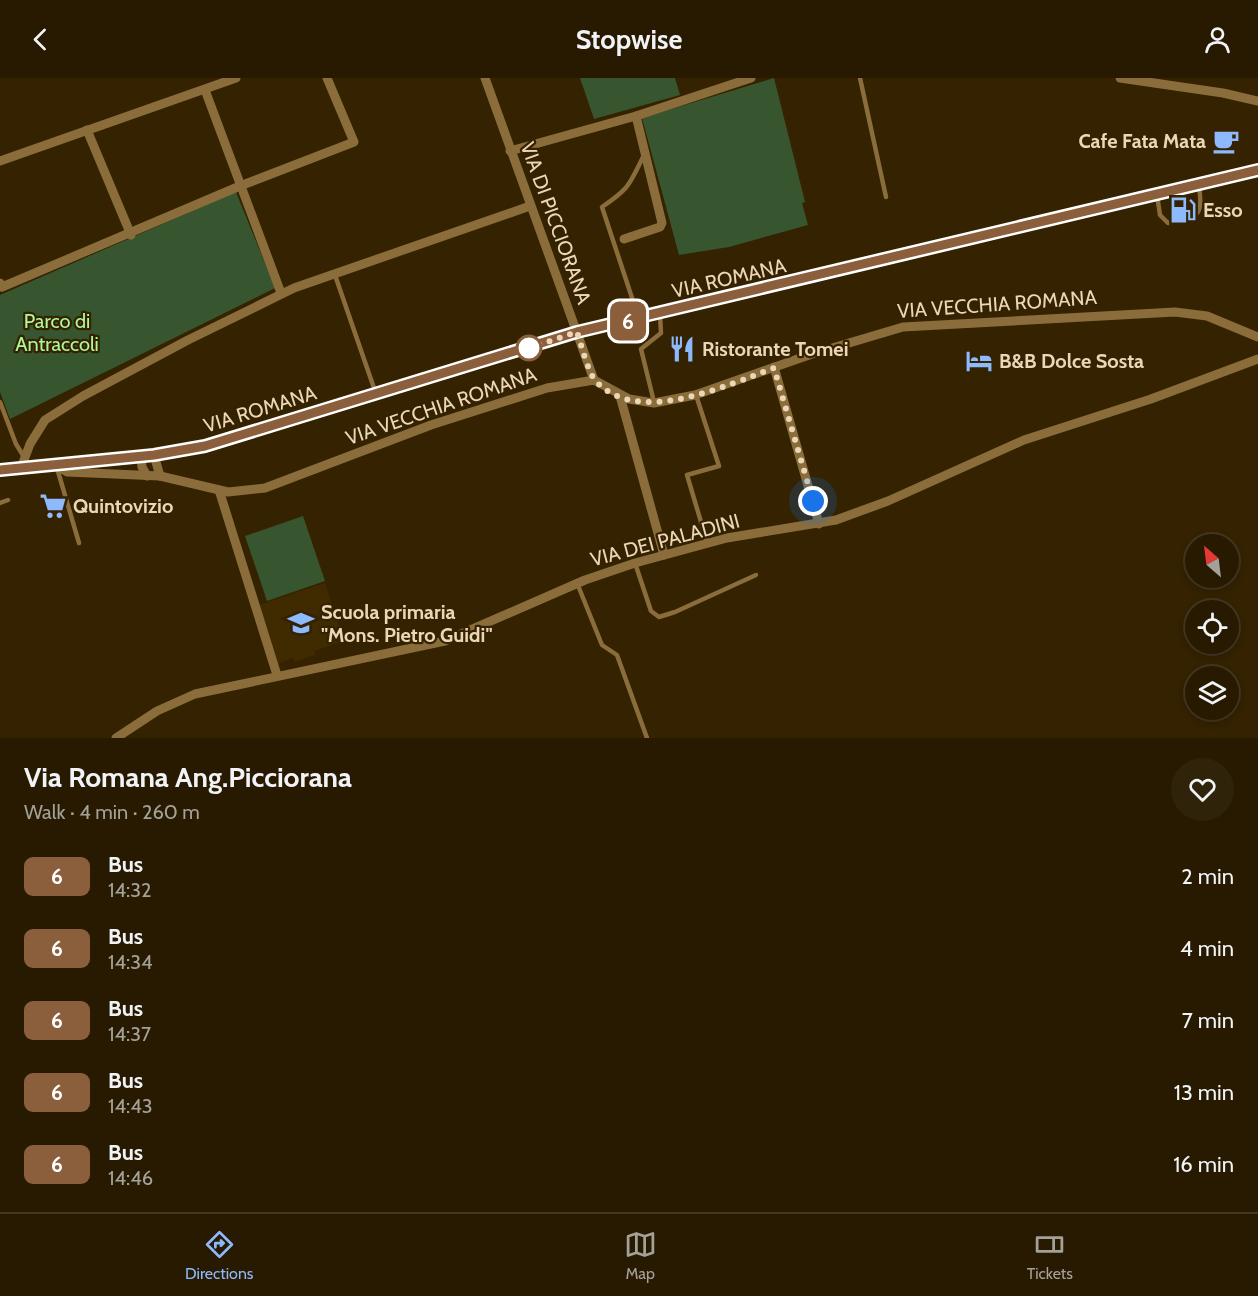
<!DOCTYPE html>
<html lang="en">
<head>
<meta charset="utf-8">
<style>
	:root { --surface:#271a00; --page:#2f230a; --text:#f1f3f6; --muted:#a4a199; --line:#433822; --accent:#8eb9fd }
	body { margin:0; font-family:Cabin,sans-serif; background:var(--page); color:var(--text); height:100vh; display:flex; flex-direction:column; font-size:22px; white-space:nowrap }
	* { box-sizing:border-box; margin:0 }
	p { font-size:20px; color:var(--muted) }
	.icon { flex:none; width:33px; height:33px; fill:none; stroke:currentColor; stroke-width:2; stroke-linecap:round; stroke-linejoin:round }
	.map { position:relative; height:660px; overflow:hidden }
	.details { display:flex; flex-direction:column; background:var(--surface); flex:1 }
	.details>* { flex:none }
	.badge { padding:0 12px; border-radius:9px; font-size:21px; line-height:39px }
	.needle { width:39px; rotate:332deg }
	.fabs { position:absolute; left:1185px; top:456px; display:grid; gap:12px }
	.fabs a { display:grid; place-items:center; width:54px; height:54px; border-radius:50%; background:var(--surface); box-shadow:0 3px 9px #0003,0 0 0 2px var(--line); font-size:30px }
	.you { position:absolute; width:30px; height:30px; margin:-15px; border:4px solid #fff; border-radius:50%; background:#1a73e8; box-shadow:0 0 0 9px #1a73e833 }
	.map>.badge { position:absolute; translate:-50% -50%; box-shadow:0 0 0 3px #fff }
	.round { display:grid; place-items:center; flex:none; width:63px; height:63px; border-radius:32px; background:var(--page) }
	.head { display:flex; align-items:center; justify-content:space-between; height:102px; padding:0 24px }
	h1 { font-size:28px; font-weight:700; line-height:45px }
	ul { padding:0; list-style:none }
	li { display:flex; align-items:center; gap:18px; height:72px; padding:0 24px }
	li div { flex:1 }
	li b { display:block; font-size:22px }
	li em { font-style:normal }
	li .badge { min-width:66px; font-weight:700; text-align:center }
	header { display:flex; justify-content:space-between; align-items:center; height:78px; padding:0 24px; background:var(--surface); font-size:27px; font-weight:700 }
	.tabs { display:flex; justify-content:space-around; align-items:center; height:84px; border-top:2px solid var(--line); background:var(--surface); font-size:16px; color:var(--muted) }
	.tabs a { display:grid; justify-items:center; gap:3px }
	.tabs .selected { color:var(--accent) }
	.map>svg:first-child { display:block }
</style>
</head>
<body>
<header><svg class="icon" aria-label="back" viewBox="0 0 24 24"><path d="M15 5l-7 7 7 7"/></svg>Stopwise<svg class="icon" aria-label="person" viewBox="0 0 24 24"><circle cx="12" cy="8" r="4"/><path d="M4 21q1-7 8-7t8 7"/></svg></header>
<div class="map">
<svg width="1258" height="660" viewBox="0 0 1258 660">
	<rect width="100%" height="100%" fill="#342200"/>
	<path fill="#402b01" d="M325,505L344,563L314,573L315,577L295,584L293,580L278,586L259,527Z"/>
	<g fill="#37562f">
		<path d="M580,0H675L680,17L594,41Z"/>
		<path d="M774,0L805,124L802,125L808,147L729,169L679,177L642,40Z"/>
		<path d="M236,114L275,210L10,341L0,314V217Z"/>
		<path d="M303,438L325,503L267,523L245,458Z"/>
	</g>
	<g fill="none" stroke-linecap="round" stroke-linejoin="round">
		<g stroke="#8a6d3a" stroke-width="4.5">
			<path d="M860,0L886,119"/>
			<path d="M1157,117L1160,137L1168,145C1196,139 1204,140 1199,109"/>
			<path d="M336,200L375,313"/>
			<path d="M638,238L602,129C630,110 629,107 644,77"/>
			<path d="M696,317L719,388L687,397L707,464"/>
			<path d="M0,324L16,366L24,379"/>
			<path d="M654,324L641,271L661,255L660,236"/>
			<path d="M57,390L79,465"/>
			<path d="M0,425L8,422"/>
			<path d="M635,485L651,533L659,539L675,534L756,497"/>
			<path d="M577,505L602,567L617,577L647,660"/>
		</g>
		<g stroke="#8a6d3a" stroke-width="9">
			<path d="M485,0L594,302"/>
			<path d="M1120,0L1223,15L1258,23"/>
			<path d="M205,12L281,215"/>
			<path d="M87,52L131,157"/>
			<path d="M510,73L636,38L751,0"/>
			<path d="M0,83L236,0"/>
			<path d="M624,161L660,149L662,145L636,38"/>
			<path d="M0,205L2,209L240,108L354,64L327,0"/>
			<path d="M774,289L819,446"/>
			<path d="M620,318L664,477"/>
			<path d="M154,377L160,398"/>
			<path d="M141,378L142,389L147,398"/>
			<path d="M56,387L67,394L160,398L228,414L265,410L431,347L547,310L594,302L629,321L654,325L695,317L812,276L903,249L1175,234L1207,238L1258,259"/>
			<path d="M21,390L30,366L45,342L83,318L188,262L294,210L530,128"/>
			<path d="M219,412L277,597"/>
			<path d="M116,660L157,633L195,616L445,563L585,502L635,485L727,460L836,442L888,423L1024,362L1151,321L1258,281"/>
		</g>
		<path stroke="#c4943e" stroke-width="12" d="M0,392L154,377L205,368L577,254L1258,92"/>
	</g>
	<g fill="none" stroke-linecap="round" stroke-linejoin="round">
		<g stroke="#fff" stroke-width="14">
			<path id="line" d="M0,392L154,377L205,368L577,254L1258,92"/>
		</g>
		<use href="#line" stroke="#8b5e3c" stroke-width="9"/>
		<path stroke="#ebd7b7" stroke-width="6" stroke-dasharray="0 10.8" d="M529,270L577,254C581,266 588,294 595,302C636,350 727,307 774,290L813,423"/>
	</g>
	<defs>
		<g id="cafe-bare" transform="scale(2.07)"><path d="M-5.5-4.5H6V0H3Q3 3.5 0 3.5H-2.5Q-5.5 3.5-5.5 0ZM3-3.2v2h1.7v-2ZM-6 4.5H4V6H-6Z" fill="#8eb9fd" stroke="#342200" stroke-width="2.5" paint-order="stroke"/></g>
		<g id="fuel-bare" transform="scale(2.07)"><path d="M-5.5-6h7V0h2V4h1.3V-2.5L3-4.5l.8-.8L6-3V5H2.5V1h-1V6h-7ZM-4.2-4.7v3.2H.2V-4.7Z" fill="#8eb9fd" stroke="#342200" stroke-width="2.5" paint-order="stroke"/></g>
		<g id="restaurant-bare" transform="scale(2.07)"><path d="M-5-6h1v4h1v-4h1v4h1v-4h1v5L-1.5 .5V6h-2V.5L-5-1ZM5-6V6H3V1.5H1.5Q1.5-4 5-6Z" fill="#8eb9fd" stroke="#342200" stroke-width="2.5" paint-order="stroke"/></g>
		<g id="hotel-bare" transform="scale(2.07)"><path d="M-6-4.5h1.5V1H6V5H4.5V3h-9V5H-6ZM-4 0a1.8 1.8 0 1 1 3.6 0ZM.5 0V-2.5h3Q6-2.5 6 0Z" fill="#8eb9fd" stroke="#342200" stroke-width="2.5" paint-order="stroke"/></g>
		<g id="supermarket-bare" transform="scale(2.07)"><path d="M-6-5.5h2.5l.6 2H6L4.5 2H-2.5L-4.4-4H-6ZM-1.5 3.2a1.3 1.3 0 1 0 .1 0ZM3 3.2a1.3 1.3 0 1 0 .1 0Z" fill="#8eb9fd" stroke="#342200" stroke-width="2.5" paint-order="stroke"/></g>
		<g id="school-bare" transform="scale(2.07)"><path d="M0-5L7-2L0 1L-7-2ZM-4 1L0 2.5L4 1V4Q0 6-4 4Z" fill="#8eb9fd" stroke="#342200" stroke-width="2.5" paint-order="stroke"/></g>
	</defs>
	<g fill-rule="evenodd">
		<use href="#cafe-bare" x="1226" y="63"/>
		<use href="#fuel-bare" x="1183" y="132"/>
		<use href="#restaurant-bare" x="682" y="271"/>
		<use href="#hotel-bare" x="979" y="283"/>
		<use href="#supermarket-bare" x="53" y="428"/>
		<use href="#school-bare" x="301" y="545"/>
	</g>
	<circle fill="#fff" stroke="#8b5e3c" stroke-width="3" cx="529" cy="270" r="12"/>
	<g text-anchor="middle" stroke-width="4.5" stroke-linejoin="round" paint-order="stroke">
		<g font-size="20" font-weight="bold" fill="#ebd7b7" stroke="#342200" text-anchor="start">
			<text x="1206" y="70" text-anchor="end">Cafe Fata Mata</text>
			<text x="1203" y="139">Esso</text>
			<text x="702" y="278">Ristorante Tomei</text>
			<text x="999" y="290">B&amp;B Dolce Sosta</text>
			<text x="73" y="435">Quintovizio</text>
			<text x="321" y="541">Scuola primaria<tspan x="321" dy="23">"Mons. Pietro Guidi"</tspan></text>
		</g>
		<g font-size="20" fill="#ebd7b7" stroke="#342200">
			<text transform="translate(556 145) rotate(70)" y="7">VIA DI PICCIORANA</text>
			<text transform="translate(729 200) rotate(-13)" y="7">VIA ROMANA</text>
			<text transform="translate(997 226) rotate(-4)" y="7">VIA VECCHIA ROMANA</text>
			<text transform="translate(441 328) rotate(-19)" y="7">VIA VECCHIA ROMANA</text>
			<text transform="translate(260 331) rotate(-17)" y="7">VIA ROMANA</text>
			<text transform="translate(665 462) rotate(-15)" y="7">VIA DEI PALADINI</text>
		</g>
		<g font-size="20" fill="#aef89c" stroke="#342200">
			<text x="57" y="250">Parco di<tspan x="57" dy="23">Antraccoli</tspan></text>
		</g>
	</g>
</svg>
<div class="fabs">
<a><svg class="needle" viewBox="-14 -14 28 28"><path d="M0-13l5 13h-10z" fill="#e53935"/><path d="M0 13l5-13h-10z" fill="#a4a199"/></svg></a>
<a><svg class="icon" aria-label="locate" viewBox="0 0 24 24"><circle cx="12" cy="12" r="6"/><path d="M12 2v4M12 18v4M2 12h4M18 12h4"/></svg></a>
<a><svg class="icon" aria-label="layers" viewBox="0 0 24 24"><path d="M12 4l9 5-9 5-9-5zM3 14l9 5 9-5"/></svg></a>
</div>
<div class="you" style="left:813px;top:423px"></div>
<b class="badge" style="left:628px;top:243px;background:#8b5e3c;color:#fff">6</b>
</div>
<section class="details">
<div class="head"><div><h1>Via Romana Ang.Picciorana</h1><p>Walk · 4 min · 260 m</p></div><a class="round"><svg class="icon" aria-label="heart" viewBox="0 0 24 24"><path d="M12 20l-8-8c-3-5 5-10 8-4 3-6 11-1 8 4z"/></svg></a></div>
<ul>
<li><span class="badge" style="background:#8b5e3c;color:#fff">6</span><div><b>Bus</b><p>14:32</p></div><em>2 min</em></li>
<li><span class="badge" style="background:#8b5e3c;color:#fff">6</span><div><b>Bus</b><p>14:34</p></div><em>4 min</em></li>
<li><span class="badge" style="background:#8b5e3c;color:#fff">6</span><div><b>Bus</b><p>14:37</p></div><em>7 min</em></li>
<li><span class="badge" style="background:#8b5e3c;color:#fff">6</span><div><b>Bus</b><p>14:43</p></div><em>13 min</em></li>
<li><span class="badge" style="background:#8b5e3c;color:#fff">6</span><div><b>Bus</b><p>14:46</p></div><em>16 min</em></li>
</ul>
</section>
<nav class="tabs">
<a class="selected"><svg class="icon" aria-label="directions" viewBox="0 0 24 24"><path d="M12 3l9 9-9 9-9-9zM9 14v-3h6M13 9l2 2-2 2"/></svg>Directions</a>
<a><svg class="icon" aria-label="map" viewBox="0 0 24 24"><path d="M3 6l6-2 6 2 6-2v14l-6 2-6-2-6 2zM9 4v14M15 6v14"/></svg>Map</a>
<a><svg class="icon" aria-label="tickets" viewBox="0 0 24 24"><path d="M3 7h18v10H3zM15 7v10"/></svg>Tickets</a>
</nav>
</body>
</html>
